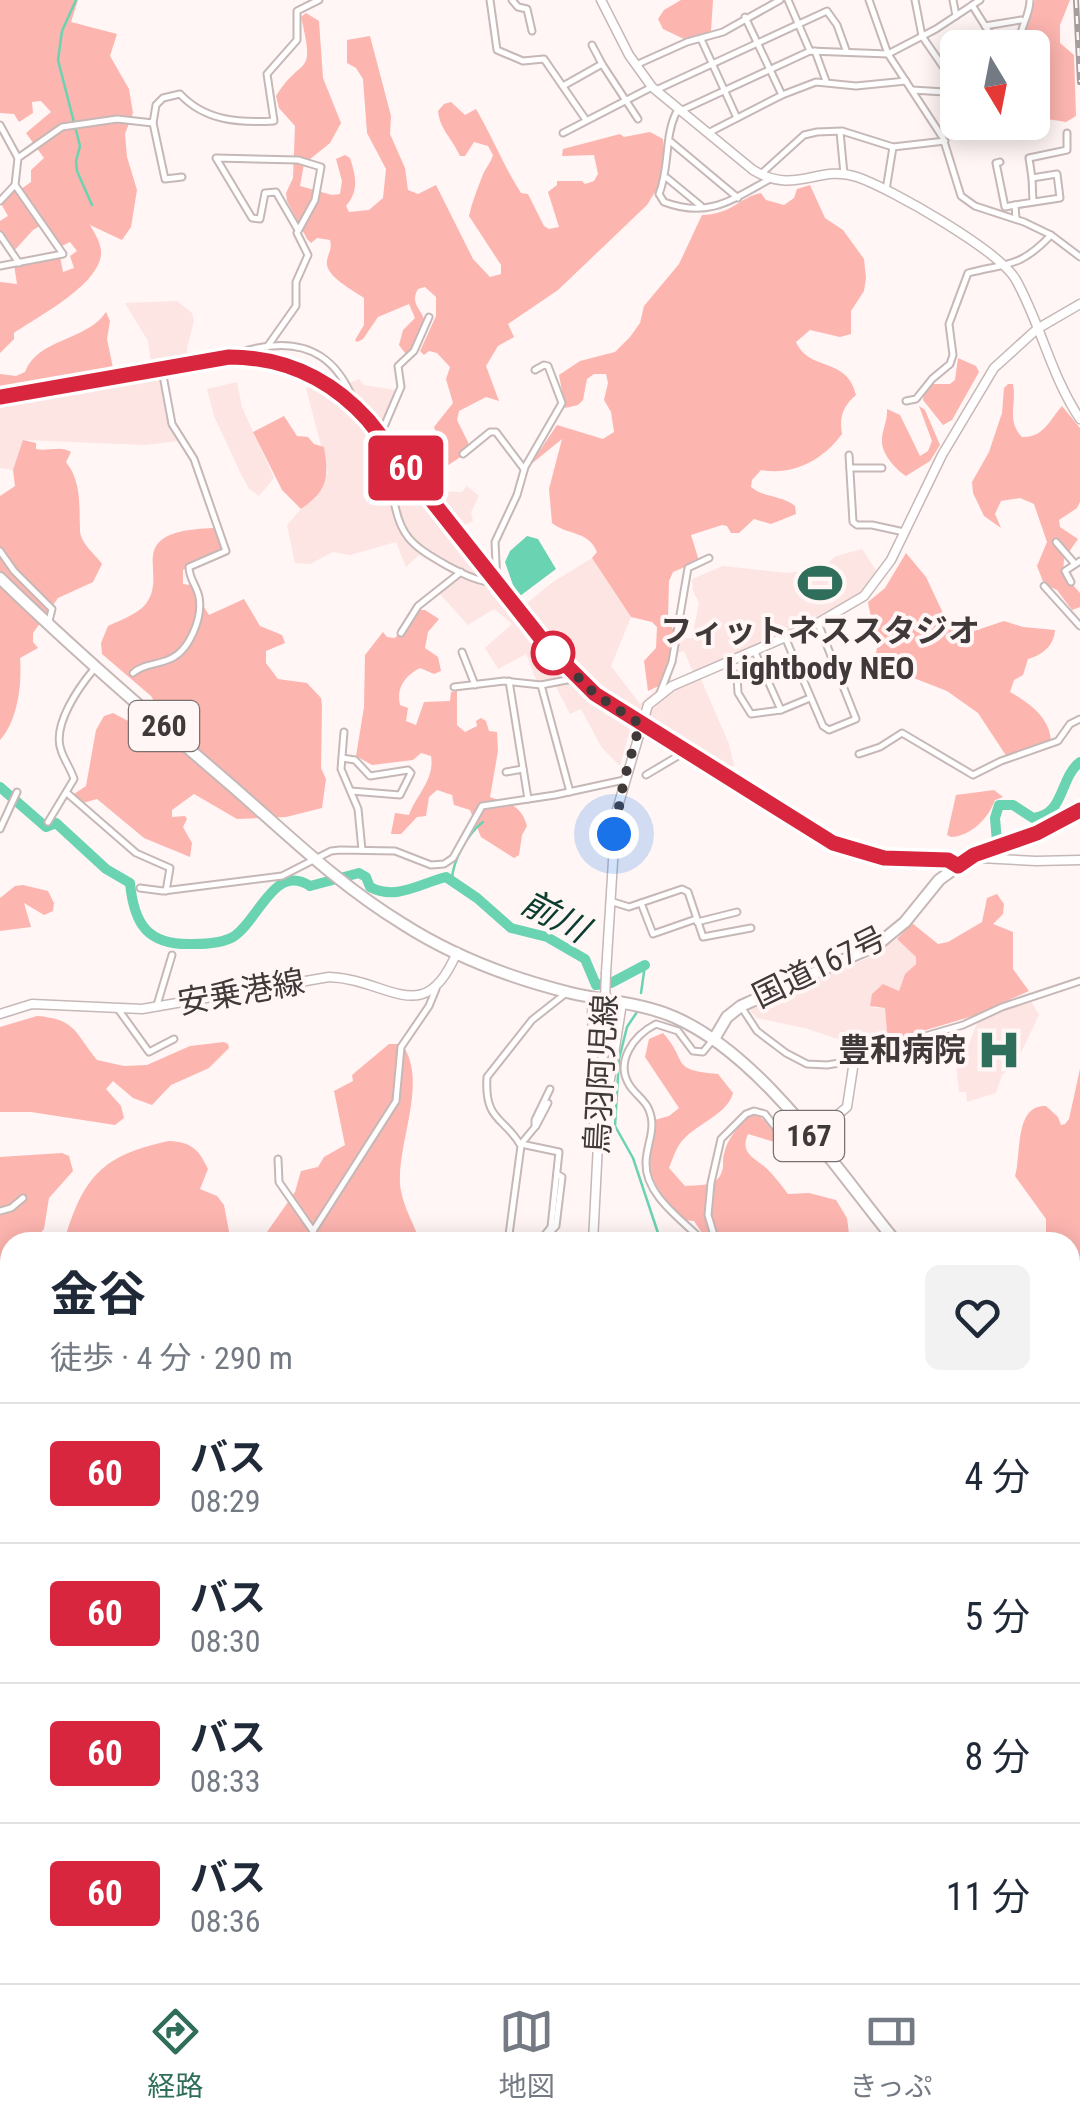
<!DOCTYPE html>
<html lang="ja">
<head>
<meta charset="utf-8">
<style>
	:root { --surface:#fff; --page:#f2f2f3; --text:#1f2937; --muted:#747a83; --line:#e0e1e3; --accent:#2f6e5b }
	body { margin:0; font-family:"Roboto Condensed","Noto Sans JP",sans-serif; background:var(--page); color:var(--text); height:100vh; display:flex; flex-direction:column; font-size:38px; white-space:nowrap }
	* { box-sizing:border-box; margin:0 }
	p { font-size:32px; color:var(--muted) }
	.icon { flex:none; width:55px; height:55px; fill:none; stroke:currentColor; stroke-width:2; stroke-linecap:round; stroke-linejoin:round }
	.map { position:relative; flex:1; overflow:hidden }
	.panel { position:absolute; left:0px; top:1232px; width:1080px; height:752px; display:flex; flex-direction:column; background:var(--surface); border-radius:30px 30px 0 0; box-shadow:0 5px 25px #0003 }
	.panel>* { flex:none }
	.badge { padding:0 20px; border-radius:8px; font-size:35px; line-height:65px }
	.needle { width:65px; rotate:170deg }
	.fabs { position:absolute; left:940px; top:30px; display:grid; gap:20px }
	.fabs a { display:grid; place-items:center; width:110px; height:110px; border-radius:15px; background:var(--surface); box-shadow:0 5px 25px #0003; font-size:50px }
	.you { position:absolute; width:50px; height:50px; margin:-25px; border:8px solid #fff; border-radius:50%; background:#1a73e8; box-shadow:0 0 0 15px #1a73e833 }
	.map>.badge { position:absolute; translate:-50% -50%; box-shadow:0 0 0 5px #fff }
	.round { display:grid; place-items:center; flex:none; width:105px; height:105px; border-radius:15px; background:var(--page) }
	.overview { display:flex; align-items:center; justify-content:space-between; height:170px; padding:0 50px }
	h1 { font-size:48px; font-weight:700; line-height:75px }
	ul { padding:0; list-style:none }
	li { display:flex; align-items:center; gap:30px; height:140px; padding:0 50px; border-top:2px solid var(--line) }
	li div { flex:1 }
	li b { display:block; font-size:38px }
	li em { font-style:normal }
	li .badge { min-width:110px; font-weight:700; text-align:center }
	.tabs { display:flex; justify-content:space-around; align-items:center; height:140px; border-top:2px solid var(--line); background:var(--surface); font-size:28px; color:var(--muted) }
	.tabs a { display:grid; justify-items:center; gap:5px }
	.tabs .on { color:var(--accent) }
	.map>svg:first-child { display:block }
</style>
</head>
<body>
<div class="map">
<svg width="1080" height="1983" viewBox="0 0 1080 1983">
	<rect width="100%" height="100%" fill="#fff6f5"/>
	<g fill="#fde5e3">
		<path d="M177,301L192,313L194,321L187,348L188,358L151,363L148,341L125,303Z"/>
		<path d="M159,375L171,425L179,441L145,445L24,440L13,470L0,468V401Z"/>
		<path d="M359,379L364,385L395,390L381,429L431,491L462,492L467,486L479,496L471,512L473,521L459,528L522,607L553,582L592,558L631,617L611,666L640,704L656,689L693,672L684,651L676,653L677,639L692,638L699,603L693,591L692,579L723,566L787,573L809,570L825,565L836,556L862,549L877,572L863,590L837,609L697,670L729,744L734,766L722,768L635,711L620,766L602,748L581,709L570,714L553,681L537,682L526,654L498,669L485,648L512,624L494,609L468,625L438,592L452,574L419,555L406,567L396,542L350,555L333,552L310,564L295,563L287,525L301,509L316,498L328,472L306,388L313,385L329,400L342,386Z"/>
		<path d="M237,382L242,407L274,478L259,496L249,489L241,474L214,416L207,389Z"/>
		<path d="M897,939L916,957V964L905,974L899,991H893L872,1008H885L888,1046L861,1047L808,1029L757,1018L752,1013L749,1007L866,959Z"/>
		<path d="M1030,999L1039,1015L1016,1063L1002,1075L996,1093L967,1102L966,1092H959L956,1063L963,1059L978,1021Z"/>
	</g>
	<g fill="#fdb5b0">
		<path d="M0,0H78L71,22L117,34L110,56L129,89L133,113L125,134L127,157L137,190L131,227L122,240L90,225C95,234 102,244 101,255C97,286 39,316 14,333V339L0,353V282L17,284L14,265L60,256L63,272L74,268L70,256L77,251L70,242L62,246L45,223L33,230L13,252L0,232V221L8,216L0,202L13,188L17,192L31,182V170L44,158L26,133L51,112L41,101L32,102L33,113L19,122L14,114L0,113Z"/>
		<path d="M681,0H713L711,31L684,39L663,29L658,19L664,10Z"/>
		<path d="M1035,0H1070L1060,25V43L1074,55L1076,116L1066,122L1041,118L1033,110L1032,48H1022C1019,29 1028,16 1035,0Z"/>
		<path d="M306,13L319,21L323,78L341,123L330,143L304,164L300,186L332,195L340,194L342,181L336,159L345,155L350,158C356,176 359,191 346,206L349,212L369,210L383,198L386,169L367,133L363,79L356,68L347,63V40L370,36L391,116L390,134L405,168L408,190L418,194L436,185L473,259L490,277L501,274V265L469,216C472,202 477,190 482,177C485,168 491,163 493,155L488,146L474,142L465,156H460C452,138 440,130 438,111L444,104L451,102L465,115L476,109C492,136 504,167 521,193L528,194L544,226L549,229L559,227L548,192L557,185V181H582L585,184L594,181L598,174L594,155L562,156L563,149L620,134L624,137L650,132L663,139L665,162L660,184L647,205L558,290L508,324L514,337L498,346L486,366L499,401L486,397L459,411L457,420L468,442L469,450C459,459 434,475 422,479L419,475L420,467L441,446L434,427L453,403L446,379L450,367L437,353L429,351L424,355L420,351L436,316V297L425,287L418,289C409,305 423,309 425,323L410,352L405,353L399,345L403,330L415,318L409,304L378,317L363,339L357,342L355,340L364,325V298C354,291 329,278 327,265C326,254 333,252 330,240L317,238L311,243L307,239L287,201L286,193L293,178L295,126L279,108L276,96C302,54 316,80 301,17Z"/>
		<path d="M810,185L825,218L843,230L864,259L866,278L864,291L851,311V334L840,337L810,330L796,342C809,372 847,356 856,395C843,406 839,417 842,434C823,460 793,476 761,470L752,480L751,487C764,498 782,495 795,506L796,514L771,524L754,519L739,533H731L727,526L722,525L691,535L699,561L673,572L669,581L668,617L677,639L670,681L648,691L644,661L656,648L657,627L652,622L631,617L592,558L597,552C588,530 568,536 552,523L549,489L562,439L530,465L557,425L603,439L614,432L611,412L604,400L608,383L606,374H594L587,379L583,400L578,405L565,408L559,375L580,361L615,352L630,337L640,323L644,306L679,264L702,215C733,214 738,198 761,193L766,200L784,205L794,198L797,189Z"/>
		<path d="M106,312L110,321L107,339L113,368L108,371L105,383L0,401V374L16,376L25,372C38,338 87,341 106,312Z"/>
		<path d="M958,358L976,366L979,372L952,420L943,425L923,400L924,393L933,384H950L955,380Z"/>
		<path d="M1008,384H1013C1017,403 1006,421 1022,437C1044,438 1050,419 1062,406L1080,428V502L1077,508L1059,520L1060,527L1078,539L1064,559L1063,574L1080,593V607L1072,610L1057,590L1044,584L1037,566L1047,542L1034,504L1020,498L1001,501L995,514L1001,528L984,516L973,493L972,482L989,452L1002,413L1004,388Z"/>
		<path d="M919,406L925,410L940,445L930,461L906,476C896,470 882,454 882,442C881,432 888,421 887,409L900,415L920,456L928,451L932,441Z"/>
		<path d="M284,416L297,436L308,437L314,444L324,447C329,477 328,491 301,509L282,490L253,432Z"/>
		<path d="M23,440L36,443V449C47,452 61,445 71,452L66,462C82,482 79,507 80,531C81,544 95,554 102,564L93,582L58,598L33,633V642L38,648L20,658C22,684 18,720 0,740V496L15,486L13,470Z"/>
		<path d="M214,528L221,536L224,554L198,560L183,570V584L190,585L209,615L244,599L260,626L282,635L285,643L266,651V663L278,679L307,683L321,698L322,706L321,768L326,779L322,808L286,817L237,819L194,794L172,810V817L185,816L187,819L183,827L192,843L190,857L144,838L97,799L83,803L74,794L86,786L96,730L104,716L113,713L155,735L166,720L151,696L102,654L101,643L108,626C119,621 134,615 143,607C174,576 115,531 214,528Z"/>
		<path d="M906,553L926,577L950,628L971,632L1004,621L1023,627L1055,630C1054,646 1042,655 1028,659L1023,675L1014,680L1010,692C1029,703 1051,718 1051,743L1009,760L978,713L947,691L901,673L871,670L867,665C888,647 871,626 868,602L885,588Z"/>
		<path d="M418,610H425L439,619L428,632L425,648L438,657L441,671L434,674L420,668C405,676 396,687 400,705L408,708L406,721L416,725L424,702L450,701L451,692L457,691V725L465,732L477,726L476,721L481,718L486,721L489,731L497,732L498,751L490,797C510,804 521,805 527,826L522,835L519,855L514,858L481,837L470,810L454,805L452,795L437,790L429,797L426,816L417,817L401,834H391L395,813L409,815C417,794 435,779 431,756L421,753L413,760L372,765L356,756L364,707L365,655L383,632L387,637L395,638Z"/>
		<path d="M994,790L1003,797L995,800C988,819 971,836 951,837L947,835L956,795Z"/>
		<path d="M23,885L48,891L54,903L53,911L44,915L24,903L31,927L0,931V898L15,886Z"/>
		<path d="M997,894L1004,904L1003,914L993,924L1013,932V969L1029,991L973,1016L896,1039L888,1046L885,1008L870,1006L872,994L883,984L899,991L905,974L916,964V957L897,939L912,923L938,944L948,942L982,922L987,898Z"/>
		<path d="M37,1016C76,1019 75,1033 97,1060L124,1066L147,1065L190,1046L224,1042L228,1044L229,1048L209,1068L171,1085L152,1105L133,1098L113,1081L106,1089L121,1106L124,1118L115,1125L31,1112H0V1027Z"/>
		<path d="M663,1033C689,1062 669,1070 718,1074L733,1093C727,1116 693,1124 679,1145C675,1151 672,1161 669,1168L685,1186C698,1185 718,1187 722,1171C724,1166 722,1160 724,1154C727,1139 737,1129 746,1117L758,1115L783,1136L778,1143L748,1134C740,1152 752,1157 765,1167C774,1175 781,1185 788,1194L809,1193L836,1200L847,1218L850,1242H708L694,1221L684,1220C647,1180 647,1175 651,1121L669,1116L679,1108L645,1057L649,1039Z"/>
		<path d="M389,1044H402C430,1084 394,1147 401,1191C404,1208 415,1226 420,1242H260L295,1192L301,1171L318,1167L324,1157L345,1145L334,1091L353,1081L352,1075Z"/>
		<path d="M1080,1069V1313L1075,1312L1070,1322V1242H1046V1219L1015,1176C1022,1153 1014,1105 1046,1106L1058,1117L1061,1125L1065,1124L1069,1119Z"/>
		<path d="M169,1141C192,1142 199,1150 208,1169L200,1189L217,1196L224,1205L231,1242H64C83,1177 102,1155 169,1141Z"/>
		<path d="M62,1153L69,1156L73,1171L49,1198L44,1229L33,1242H10V1266L0,1279V1157Z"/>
		<path d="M10,1406V1529L0,1541V1420Z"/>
		<path d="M10,1916V1975H334L330,1983H0V1917Z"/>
	</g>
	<path fill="#69d3b2" d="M527,536L538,539L556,569L520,596L513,585L505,562L510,551Z"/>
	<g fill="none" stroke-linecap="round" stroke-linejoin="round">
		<g stroke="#69d3b2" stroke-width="2.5">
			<path d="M76,0L62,31L58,60L80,146L76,161L77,171L92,205"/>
			<path d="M452,879C453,860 468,833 483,822"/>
			<path d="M641,993L645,965"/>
			<path d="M637,1012L627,1027L619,1059L615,1126L633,1158L661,1242"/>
			<path d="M283,1975L285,1983"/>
			<path d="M804,1975L805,1983"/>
		</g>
		<g stroke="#69d3b2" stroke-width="10">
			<path d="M0,787L46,827L56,823L106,869L130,883C134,925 148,946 194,944C207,944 222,943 233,937C258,922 274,862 310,886L359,873L366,877L370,887C396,901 421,883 446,877L477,898L511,928L547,937L585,959L596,985L611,983L645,965"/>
			<path d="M997,842L995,818L999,805H1013L1033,818C1065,815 1059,778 1080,762"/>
		</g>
		<g stroke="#c6b8b7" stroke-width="9">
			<g id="street">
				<path d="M490,0L497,50L523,61L544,59L586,120"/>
				<path d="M512,0L518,7L527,9L532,31"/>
				<path d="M788,0L810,51"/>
				<path d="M869,0L888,54L943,138L961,196L975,206L1024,222L1051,235L1080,257"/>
				<path d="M915,0L922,36L944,68"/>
				<path d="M953,0L956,16"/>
				<path d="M972,5L999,48"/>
				<path d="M745,17L782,95"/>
				<path d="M985,26L1021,20"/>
				<path d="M701,39L737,118"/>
				<path d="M592,45L602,64"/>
				<path d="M1019,48C1018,29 1030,17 1030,0"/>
				<path d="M815,51L826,81"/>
				<path d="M638,64L687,42L723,32L780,0"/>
				<path d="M563,86L602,64L638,119"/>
				<path d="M656,90L827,11L837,25L846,50"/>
				<path d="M912,90L945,92L958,84"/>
				<path d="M0,125L18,158"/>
				<path d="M840,132L844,174"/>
				<path d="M563,133L652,87"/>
				<path d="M708,133L782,95L816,82L856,86L906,81"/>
				<path d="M671,142L738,198"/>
				<path d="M1000,162L996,163L1005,207L1015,205"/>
				<path d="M761,174L804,135L817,132L842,131L893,147L945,141"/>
				<path d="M182,177L165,179L153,123L156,105L163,98L180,94C205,121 239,123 274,121L267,74L297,40V11L319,0"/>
				<path d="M667,178L701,206"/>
				<path d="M1032,178L1029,158L1067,150V133"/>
				<path d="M770,179C733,199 709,219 664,202L659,194C670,167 664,138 676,113L810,51L888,54L936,29L980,0"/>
				<path d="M886,190L893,147"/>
				<path d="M0,201L15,185"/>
				<path d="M1016,219L1015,205L1060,198L1057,174L1032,178L1033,202"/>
				<path d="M0,235L19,263"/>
				<path d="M0,266L63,254L15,185L18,158L62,127L117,119L153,123"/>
				<path d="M267,347L296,306V282L308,255L297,233L315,200L321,167L298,160L216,158L252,218L260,219L265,193L276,192L298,230"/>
				<path d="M233,356C242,350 253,349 263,347C311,339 339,361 355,404"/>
				<path d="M906,401L916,399L932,379L950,364L953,355L949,324L968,273C1007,263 1020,268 1051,235"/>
				<path d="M380,436L401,387L398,366L414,351L429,317"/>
				<path d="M390,448C389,464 391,479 393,495C399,536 411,545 446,565C463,574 478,582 497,583L495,542L517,495L525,467L562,403L548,366L544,365L535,370"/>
				<path d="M463,454L490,432H496L524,469"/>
				<path d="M849,455L853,522L857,525H872L904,532"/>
				<path d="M850,468H882"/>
				<path d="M1056,542L1075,564"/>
				<path d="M0,551L14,571L52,609L49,621"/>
				<path d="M1071,582L1065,571L1080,561"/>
				<path d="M1044,586L1080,626"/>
				<path d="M401,633L418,606L461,572"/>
				<path d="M785,637L823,726L829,730L856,719L818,623"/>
				<path d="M754,650L781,710"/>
				<path d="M462,652L475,685"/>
				<path d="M724,664L737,676L738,693L751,714L781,710L810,698"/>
				<path d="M133,673C143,664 157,665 170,659C189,651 203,618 199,597C197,586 189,579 189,567L226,551L194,459L172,424L162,370"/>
				<path d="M509,681L528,799"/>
				<path d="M541,685L570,792"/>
				<path d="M454,687L504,681L541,685L577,678"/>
				<path d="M660,693L672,662L688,568L709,558"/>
				<path d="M344,732L341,769L358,809L362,850"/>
				<path d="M859,754L880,747L902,733L973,775L1001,761L1058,741L1070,724L1080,719"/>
				<path d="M342,758L355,760L370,776L408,770L411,773L400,795L351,791"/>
				<path d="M506,772L523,769"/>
				<path d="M646,775L683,753"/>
				<path d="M67,793L136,853L170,868L166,891"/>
				<path d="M48,822L74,779C71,769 64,760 61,750C52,725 79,687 94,669"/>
				<path d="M0,829L17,792"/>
				<path d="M140,888L163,891L282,876L331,851L340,850L395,851L431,865L444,864L453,858L482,806L555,795L624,780"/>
				<path d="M610,901L629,907L682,889L688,892L703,937L751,928"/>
				<path d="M641,903L653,934L696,919"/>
				<path d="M697,922L737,912"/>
				<path d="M157,1005L172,955"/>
				<path d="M742,1008L757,1031L786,1053L807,1064L827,1065L864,1059L894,1045L963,1025L1002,1007L1080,981"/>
				<path d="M118,1009L149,1052L174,1039"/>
				<path d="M536,1126L548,1103"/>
				<path d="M278,1159L279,1182L313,1231"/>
				<path d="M0,1211L11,1208L23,1198"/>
				<path d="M542,1241L556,1226L562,1177L557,1174"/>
				<path d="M315,1242L313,1231L396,1101L401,1047L429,1006L436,989"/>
				<path d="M508,1242L521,1146C505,1117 484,1122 487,1077L532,1020L565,994"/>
				<path d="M539,1242L551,1227L559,1152L521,1144L535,1127V1120L550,1089"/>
				<path d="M704,1242C684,1221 645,1196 646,1163C646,1145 657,1129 649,1110C646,1101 636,1095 630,1086C614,1062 634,1035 656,1024L678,1031L693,1051L703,1052L712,1041"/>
				<path d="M716,1242L708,1215L711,1183L721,1139L746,1114L754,1111L765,1114L790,1146H797L810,1138"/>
				<path d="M0,1432L10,1430"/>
				<path d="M0,1502H10"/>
				<path d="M0,1524L10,1515"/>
				<path d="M1070,1634L1080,1645"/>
				<path d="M0,1702L10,1712"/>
				<path d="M0,1878L10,1825"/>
				<path d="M0,1935L10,1938"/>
				<path d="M709,1975L719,1983"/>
				<path d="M44,1983L45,1975"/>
				<path d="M821,1983L823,1975"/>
			</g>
		</g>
		<g stroke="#c6b8b7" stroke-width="11">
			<g id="secondary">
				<path d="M601,0L629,55L652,87L753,170C796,196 818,164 857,177C890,188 1000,251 1016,280C1041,325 1051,376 1080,419"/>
				<path d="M0,397L229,357C285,356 331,379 368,420L571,672L618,711L833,843L884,858L948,860L958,866"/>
				<path d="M980,858L1036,861L1080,860"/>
				<path d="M606,973L616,813L648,705L672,686L818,623L864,596L891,560L942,455L994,368L1037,329L1080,304"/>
				<path d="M592,998L594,1123"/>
				<path d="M0,1014L32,1004L142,1009L329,977C389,979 424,1031 457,952"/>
				<path d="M603,1124L622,1003"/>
				<path d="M810,1138L847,1107L854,1061"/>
				<path d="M593,1242L604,1026"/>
				<path d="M1070,1770L1080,1766"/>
				<path d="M766,1975L768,1983"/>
				<path d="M960,1983L962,1975"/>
			</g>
		</g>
		<g stroke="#c6b8b7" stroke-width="14">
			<g id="highway">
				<path d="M0,578C74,650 153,718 232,786C287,834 340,886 403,924C453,956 514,979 571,993C605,1001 642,1003 674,1017C762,1055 836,1169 896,1242"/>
				<path d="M714,1039L727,1017L741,1006L877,945L905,922L939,880L966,860L1037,833L1080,810"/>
				<path d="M1070,1453L1080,1465"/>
			</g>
		</g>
		<use href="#street" stroke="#fff" stroke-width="5"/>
		<use href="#secondary" stroke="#fff" stroke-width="8"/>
		<use href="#highway" stroke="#fff" stroke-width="10"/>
		<g stroke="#a69e9e" stroke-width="6">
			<path id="rail" d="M1076,0L1080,82"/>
		</g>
		<use href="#rail" stroke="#fff6f5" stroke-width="2.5" stroke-dasharray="8" stroke-linecap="butt"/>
		<g stroke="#c6b8b7" stroke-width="11" stroke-linecap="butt">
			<path id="secondary-bridge" d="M604,1026L606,973"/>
		</g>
		<use href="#secondary-bridge" stroke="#fff" stroke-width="8"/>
	</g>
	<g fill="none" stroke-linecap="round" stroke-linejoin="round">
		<g stroke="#fff" stroke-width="22">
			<path id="line" d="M0,397L229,357C285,357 331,379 368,420L547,646L595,694L833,843L884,858L948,860L958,866L974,855L1037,833L1080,810"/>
		</g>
		<use href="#line" stroke="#d7263d" stroke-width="15"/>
		<path stroke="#3f3939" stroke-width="10" stroke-dasharray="0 18" d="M553,653L547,646L595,694L640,724L624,780L614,834"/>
	</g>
	<defs>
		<g id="stadium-bare" transform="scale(3.45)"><path d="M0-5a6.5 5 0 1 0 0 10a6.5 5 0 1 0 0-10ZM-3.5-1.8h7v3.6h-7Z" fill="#2f6e5b" stroke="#fff6f5" stroke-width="2.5" paint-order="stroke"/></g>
		<g id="hospital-bare" transform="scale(3.45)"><path d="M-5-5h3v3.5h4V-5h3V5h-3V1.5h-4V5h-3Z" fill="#2f6e5b" stroke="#fff6f5" stroke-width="2.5" paint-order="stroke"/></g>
	</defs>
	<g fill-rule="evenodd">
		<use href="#stadium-bare" x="820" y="583"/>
		<use href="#hospital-bare" x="999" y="1050"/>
	</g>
	<circle fill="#fff" stroke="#d7263d" stroke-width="5" cx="553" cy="653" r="20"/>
	<g text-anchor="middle" stroke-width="8" stroke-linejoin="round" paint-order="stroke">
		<g fill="#fff6f5" stroke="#797271" stroke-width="2.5">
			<rect x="129" y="701" width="70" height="50" rx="8"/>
			<rect x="774" y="1111" width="70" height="50" rx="8"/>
		</g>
		<g font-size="30" font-weight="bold" fill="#3f3939">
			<text x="164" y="736">260</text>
			<text x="809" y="1146">167</text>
		</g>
		<g font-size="32" font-weight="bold" fill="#3f3939" stroke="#fff6f5">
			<text x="820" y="642">フィットネススタジオ<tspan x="820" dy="37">Lightbody NEO</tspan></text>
			<text x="966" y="1061" text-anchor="end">豊和病院</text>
		</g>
		<g font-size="32" fill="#3f3939" stroke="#fff6f5">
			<text transform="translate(819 967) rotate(-26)" y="11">国道167号</text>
			<text transform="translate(241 992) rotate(-10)" y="11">安乗港線</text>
			<text transform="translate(601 1074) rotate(-87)" y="11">鳥羽阿児線</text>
		</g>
		<g font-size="35" font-style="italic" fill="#0a3c2f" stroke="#fff6f5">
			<text transform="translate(555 916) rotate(28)" y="12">前川</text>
		</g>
	</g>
</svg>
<div class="fabs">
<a><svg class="needle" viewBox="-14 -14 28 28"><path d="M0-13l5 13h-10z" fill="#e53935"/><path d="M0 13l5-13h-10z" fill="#747a83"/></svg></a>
</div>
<div class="you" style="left:614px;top:834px"></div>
<b class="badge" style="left:406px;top:468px;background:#d7263d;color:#fff">60</b>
<section class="panel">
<div class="overview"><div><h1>金谷</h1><p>徒歩 · 4 分 · 290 m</p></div><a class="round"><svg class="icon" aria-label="heart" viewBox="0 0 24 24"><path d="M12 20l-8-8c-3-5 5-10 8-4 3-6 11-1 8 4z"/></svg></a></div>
<ul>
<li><span class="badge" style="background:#d7263d;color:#fff">60</span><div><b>バス</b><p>08:29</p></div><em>4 分</em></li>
<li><span class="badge" style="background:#d7263d;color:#fff">60</span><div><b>バス</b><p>08:30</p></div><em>5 分</em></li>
<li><span class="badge" style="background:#d7263d;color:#fff">60</span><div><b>バス</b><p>08:33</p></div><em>8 分</em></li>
<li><span class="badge" style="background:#d7263d;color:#fff">60</span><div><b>バス</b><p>08:36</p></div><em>11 分</em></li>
</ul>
</section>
</div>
<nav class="tabs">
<a class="on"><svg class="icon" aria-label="directions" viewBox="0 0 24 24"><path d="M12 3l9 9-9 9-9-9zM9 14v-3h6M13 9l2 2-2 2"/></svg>経路</a>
<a><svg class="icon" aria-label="map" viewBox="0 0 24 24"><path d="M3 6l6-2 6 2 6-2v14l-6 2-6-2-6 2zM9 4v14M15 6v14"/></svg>地図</a>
<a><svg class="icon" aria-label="tickets" viewBox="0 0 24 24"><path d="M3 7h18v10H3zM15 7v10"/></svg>きっぷ</a>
</nav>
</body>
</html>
